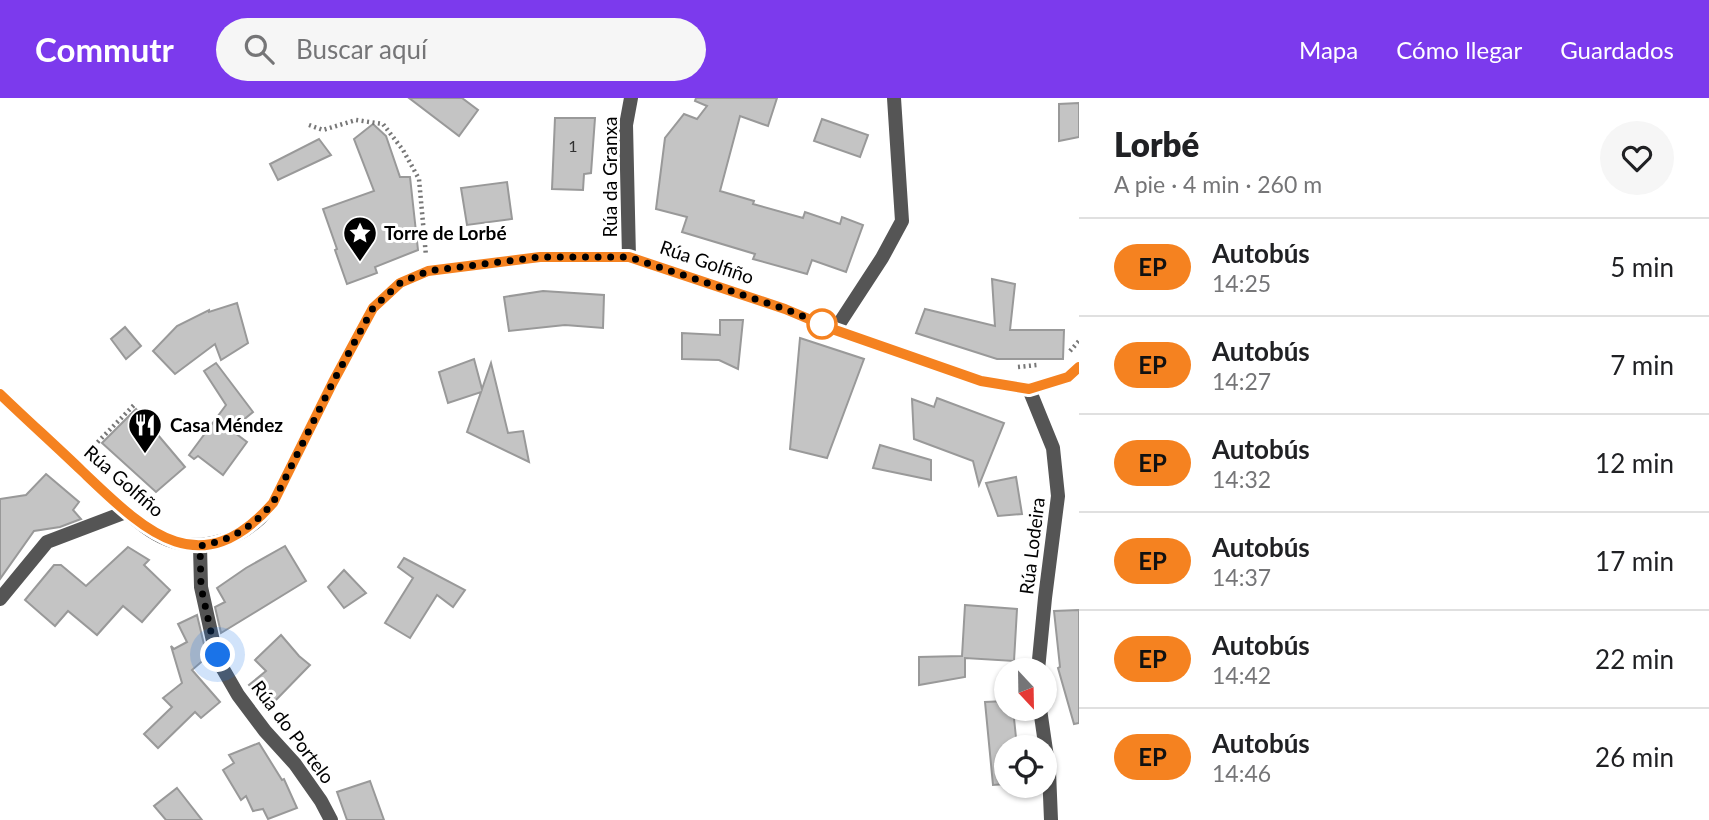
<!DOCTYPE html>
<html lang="es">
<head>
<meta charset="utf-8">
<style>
	:root { --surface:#fff; --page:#f6f6f6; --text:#202124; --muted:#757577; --line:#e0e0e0; --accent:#7c3aed }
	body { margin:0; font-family:Lato,sans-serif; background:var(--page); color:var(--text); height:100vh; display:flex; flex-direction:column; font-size:26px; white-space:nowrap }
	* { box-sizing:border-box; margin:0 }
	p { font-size:23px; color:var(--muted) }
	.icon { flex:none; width:38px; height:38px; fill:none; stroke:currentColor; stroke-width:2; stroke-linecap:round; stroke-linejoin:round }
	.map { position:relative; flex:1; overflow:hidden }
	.details { display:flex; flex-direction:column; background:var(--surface); width:630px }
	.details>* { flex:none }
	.badge { padding:0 14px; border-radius:23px; font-size:24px; line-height:46px }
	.needle { width:46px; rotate:158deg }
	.fabs { position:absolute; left:994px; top:560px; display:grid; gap:14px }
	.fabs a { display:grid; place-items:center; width:63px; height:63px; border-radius:50%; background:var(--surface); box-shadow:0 2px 5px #0004; font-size:35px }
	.you { position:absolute; width:35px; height:35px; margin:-18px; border:5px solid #fff; border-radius:50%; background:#1a73e8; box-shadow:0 0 0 10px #1a73e833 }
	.map>.badge { position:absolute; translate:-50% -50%; box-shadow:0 0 0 4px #fff }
	.round { display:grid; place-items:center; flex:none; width:74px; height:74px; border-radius:37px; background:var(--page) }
	.summary { display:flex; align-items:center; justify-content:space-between; height:119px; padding:0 35px }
	h1 { font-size:33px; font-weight:800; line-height:52px }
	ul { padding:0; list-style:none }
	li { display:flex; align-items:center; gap:21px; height:98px; padding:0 35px; border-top:2px solid var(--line) }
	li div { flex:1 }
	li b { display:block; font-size:26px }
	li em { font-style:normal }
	li .badge { min-width:77px; font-weight:700; text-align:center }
	header { display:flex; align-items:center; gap:42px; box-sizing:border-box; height:98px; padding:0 35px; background:var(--accent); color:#fff }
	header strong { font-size:33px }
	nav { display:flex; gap:38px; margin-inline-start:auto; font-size:24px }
	.search { width:490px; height:63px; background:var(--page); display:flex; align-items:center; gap:18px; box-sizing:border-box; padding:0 24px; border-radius:38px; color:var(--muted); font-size:26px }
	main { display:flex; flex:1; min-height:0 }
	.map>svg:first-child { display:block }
</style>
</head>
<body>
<header>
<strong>Commutr</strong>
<div class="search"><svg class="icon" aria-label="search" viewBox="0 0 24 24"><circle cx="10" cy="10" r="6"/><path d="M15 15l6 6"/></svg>Buscar aquí</div>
<nav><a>Mapa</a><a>Cómo llegar</a><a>Guardados</a></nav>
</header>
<main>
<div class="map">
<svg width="1079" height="722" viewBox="0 0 1079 722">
	<rect width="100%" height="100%" fill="#fff"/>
	<g fill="#c4c4c4" stroke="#999" stroke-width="2">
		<path d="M409,0H462L478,12L459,38Z"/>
		<path d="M696,0H777L768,28L740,18L720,93L754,103L753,106L803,120L805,114L840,126L842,119L863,127L846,174L812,162L807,176L753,161L755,156L682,134L687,119L656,111L665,40L684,16L697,21L707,8L695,3Z"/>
		<path d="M1079,5V39L1059,43V6Z"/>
		<path d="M555,20H595L591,75L584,76L583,92L552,91Z"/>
		<path d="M822,21L868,37L860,59L814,43Z"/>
		<path d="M373,26L386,38L400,79H410L418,152L375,169L377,175L347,186L335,152L337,151L323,111L374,93L354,41Z"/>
		<path d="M319,41L331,57L278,82L270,66Z"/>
		<path d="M507,84L512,121L467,127L461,90Z"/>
		<path d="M992,181L1015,186L1010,232H1064L1063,261H997L916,235L925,211L995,228Z"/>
		<path d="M543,193L604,197L603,230L565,227L509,233L504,199Z"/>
		<path d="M237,205L248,245L221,262L215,246L175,276L153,253L177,228L209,212V214Z"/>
		<path d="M720,222H743L738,271L719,262L682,261V235L720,237Z"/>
		<path d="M125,229L141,248L126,261L111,241Z"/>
		<path d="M800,240L864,261L827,360L790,351Z"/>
		<path d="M474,261L482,291L491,265L508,335L523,333L529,364L467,334L481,294L448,305L439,274Z"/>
		<path d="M216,265L253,314L231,332L247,344L223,377L198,358L194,361L189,357L226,307L204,273Z"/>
		<path d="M937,300L1004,325L979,387L973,363L914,341L912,301L934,309Z"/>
		<path d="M136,311L185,369L156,394L102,345Z"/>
		<path d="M880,347L931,362V382L873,370Z"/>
		<path d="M46,376L79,404L73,412L81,421L60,429L34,433L0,481V401L26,397Z"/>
		<path d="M1016,379L1022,416L998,418L986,385Z"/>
		<path d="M285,448L306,483L221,535L215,509L225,504L217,490L246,470Z"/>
		<path d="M128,449L149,462L144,467L170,492L142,524L123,508L97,537L68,513L55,528L25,502L54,467H61L86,488Z"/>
		<path d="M404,460L465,492L453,509L437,497L410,540L385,525L413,480L398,469Z"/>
		<path d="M344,472L366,495L344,510L328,489Z"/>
		<path d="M965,507L1017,511L1014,563L965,560V579L919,587V559L962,558Z"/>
		<path d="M1079,512V625L1074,626L1058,570L1060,569L1054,513Z"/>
		<path d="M197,517L207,559L192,572L220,604L201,620L195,614L158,650L144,636L172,609L163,600L182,585L171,548L174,551L187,544L178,526Z"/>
		<path d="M281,537L299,558L310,567L271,607L267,600L262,603L249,587L266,573L255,562Z"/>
		<path d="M1006,603V611H1013L1017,649H1006V686L993,687L985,604Z"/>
		<path d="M259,645L282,682L284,681L297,710L268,721L263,711L253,713L246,698L241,702L223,672L234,665L229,657Z"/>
		<path d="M370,683L384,722H347L337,694Z"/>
		<path d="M177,690L202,722H166L154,708Z"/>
	</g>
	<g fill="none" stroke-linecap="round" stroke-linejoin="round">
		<g stroke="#777" stroke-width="4.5" stroke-dasharray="2 3.5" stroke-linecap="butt">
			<path d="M309,27L323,32L356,22L383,26L403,52L419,81L426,158"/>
			<path d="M1070,253L1079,243"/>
			<path d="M1018,269L1037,267"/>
			<path d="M86,356L136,305"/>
		</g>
		<g stroke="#555" stroke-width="14">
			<path d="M629,159L626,27L631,0"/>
			<path d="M835,232L882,160L902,123L894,0"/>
			<path d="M1029,291L1053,350L1058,398L1045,500L1038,572"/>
			<path d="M0,501L47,444L126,414"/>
			<path d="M1040,611L1049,673L1051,722"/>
		</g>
		<path stroke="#555" stroke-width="14" d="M200,448L201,489L213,543L223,571L238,597L265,633L295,666L321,703L331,722"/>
		<path stroke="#222" stroke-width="14" d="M0,296C29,323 57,350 86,377C107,396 127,417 151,433C186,456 228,449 259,421C264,416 268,410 273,405L333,284L373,210L400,185L428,173L540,159H629L785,211L835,232L981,283L1029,291L1068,279L1079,269"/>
	</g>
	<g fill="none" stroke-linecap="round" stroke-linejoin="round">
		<g stroke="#fff" stroke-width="16">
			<path id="line" d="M0,296C27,322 55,347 82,373C144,432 199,489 273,405L333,284L373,210L400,185L428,173L540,159H629L785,211L835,232L981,283L1029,291L1068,279L1079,269"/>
		</g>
		<use href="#line" stroke="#f58220" stroke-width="10"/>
		<path stroke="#000" stroke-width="7" stroke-dasharray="0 12.6" d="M218,557L213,543L201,489L200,448C234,441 251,430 273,405L333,284L373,210L400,185L428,173L540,159H629L785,211L822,226"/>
	</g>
	<defs>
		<g id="sight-pin" transform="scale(1.75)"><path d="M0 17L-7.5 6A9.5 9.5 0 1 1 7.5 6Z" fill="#000" stroke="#fff"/><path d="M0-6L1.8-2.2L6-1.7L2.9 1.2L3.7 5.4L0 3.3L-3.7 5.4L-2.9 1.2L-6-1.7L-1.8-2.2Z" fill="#fff"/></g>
		<g id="restaurant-pin" transform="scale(1.75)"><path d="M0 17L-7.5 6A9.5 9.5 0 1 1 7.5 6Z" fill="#000" stroke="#fff"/><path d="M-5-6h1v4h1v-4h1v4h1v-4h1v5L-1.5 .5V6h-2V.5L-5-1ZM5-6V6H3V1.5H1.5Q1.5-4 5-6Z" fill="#fff"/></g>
	</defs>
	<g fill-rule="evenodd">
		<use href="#sight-pin" x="360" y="135"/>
		<use href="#restaurant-pin" x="145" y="327"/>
	</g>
	<circle fill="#fff" stroke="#f58220" stroke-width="3.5" cx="822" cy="226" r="14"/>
	<g text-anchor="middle" stroke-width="6" stroke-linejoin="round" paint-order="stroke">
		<g font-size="16" fill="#313131">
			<text x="573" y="54">1</text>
		</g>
		<g font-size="19" fill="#000" stroke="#fff">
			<text transform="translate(610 79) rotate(-90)" y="7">Rúa da Granxa</text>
			<text transform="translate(707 164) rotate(19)" y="7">Rúa Golfiño</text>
			<text transform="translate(124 383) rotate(41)" y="7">Rúa Golfiño</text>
			<text transform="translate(1032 448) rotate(-83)" y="7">Rúa Lodeira</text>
			<text transform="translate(293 634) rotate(53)" y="7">Rúa do Portelo</text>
		</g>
		<g font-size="19" font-weight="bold" fill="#000" stroke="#fff" text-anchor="start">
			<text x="384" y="142">Torre de Lorbé</text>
			<text x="170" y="334">Casa Méndez</text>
		</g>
	</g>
</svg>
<div class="fabs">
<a><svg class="needle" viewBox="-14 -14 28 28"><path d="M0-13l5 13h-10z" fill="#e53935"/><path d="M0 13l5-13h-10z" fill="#757577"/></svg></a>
<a><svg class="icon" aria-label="locate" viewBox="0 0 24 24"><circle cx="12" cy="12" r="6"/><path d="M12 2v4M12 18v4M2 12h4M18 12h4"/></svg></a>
</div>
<div class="you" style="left:218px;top:557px"></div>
</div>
<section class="details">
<div class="summary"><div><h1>Lorbé</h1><p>A pie · 4 min · 260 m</p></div><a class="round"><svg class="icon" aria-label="heart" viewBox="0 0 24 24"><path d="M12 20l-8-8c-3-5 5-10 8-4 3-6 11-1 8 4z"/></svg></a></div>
<ul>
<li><span class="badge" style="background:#f58220;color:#111">EP</span><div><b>Autobús</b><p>14:25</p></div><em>5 min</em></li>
<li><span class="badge" style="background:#f58220;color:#111">EP</span><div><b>Autobús</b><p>14:27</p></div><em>7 min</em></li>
<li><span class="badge" style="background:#f58220;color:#111">EP</span><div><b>Autobús</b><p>14:32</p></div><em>12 min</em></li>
<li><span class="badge" style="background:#f58220;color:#111">EP</span><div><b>Autobús</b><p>14:37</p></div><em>17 min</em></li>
<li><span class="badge" style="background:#f58220;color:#111">EP</span><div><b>Autobús</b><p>14:42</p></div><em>22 min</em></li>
<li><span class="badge" style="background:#f58220;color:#111">EP</span><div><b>Autobús</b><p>14:46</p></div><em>26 min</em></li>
</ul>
</section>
</main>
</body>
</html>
